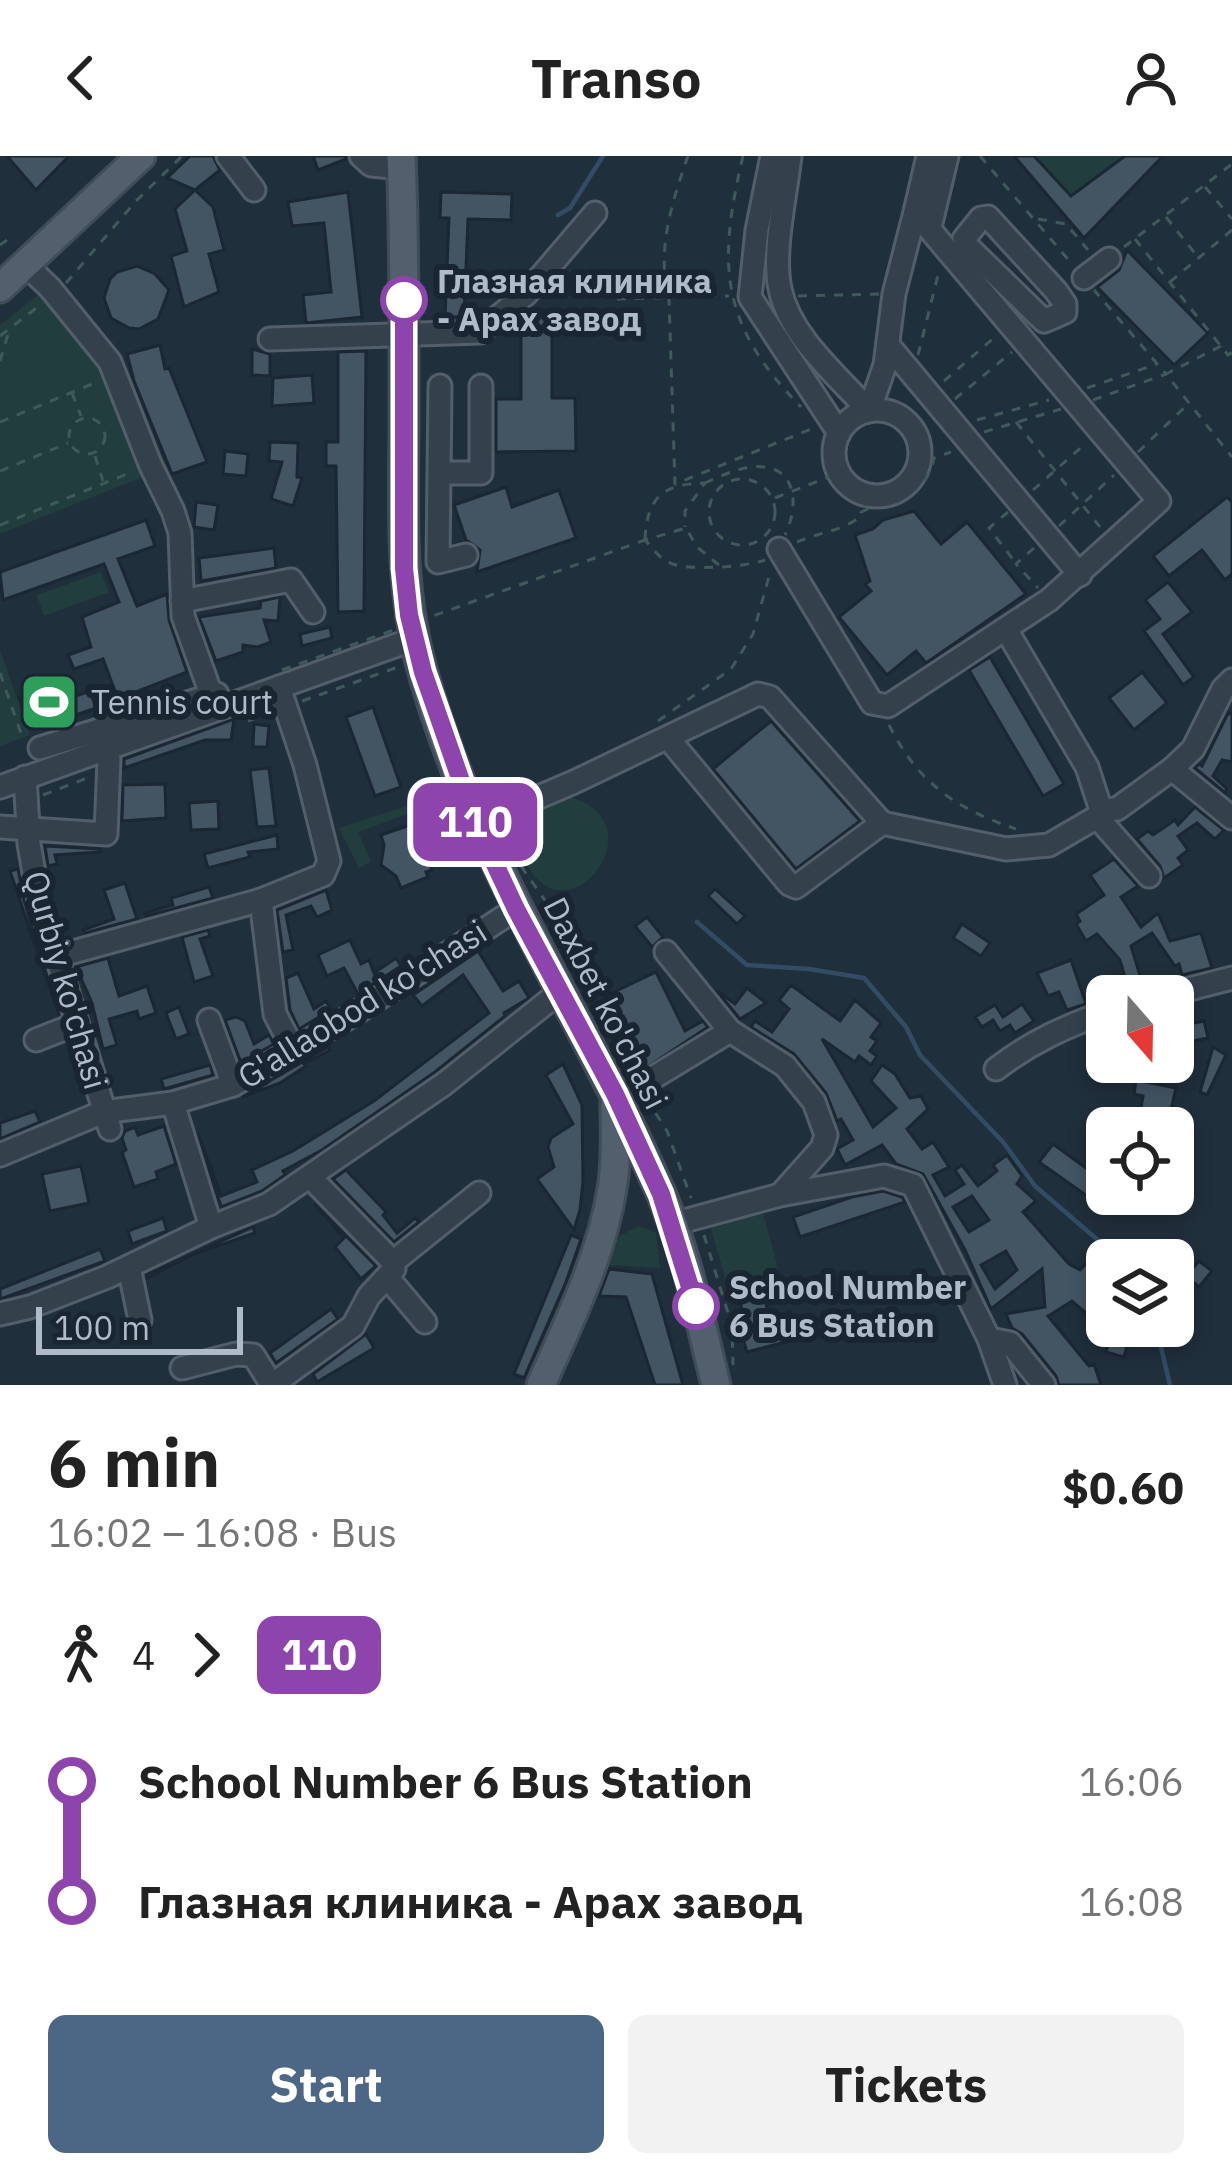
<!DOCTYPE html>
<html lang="en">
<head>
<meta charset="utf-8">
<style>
	:root { --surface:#fff; --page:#f2f2f2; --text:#222; --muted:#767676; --accent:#4b6785 }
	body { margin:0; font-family:"IBM Plex Sans",sans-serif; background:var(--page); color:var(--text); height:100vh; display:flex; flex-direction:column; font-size:45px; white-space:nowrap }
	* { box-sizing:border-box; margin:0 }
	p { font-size:39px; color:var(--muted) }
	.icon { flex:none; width:66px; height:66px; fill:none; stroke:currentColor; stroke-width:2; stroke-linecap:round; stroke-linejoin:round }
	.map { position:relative; height:1229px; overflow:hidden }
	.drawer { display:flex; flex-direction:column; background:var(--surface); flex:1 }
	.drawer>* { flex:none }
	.badge { padding:0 24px; border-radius:18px; font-size:42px; line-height:78px }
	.needle { width:78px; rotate:160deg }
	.buttons { position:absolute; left:1086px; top:819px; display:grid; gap:24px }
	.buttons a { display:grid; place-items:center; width:108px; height:108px; border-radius:18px; background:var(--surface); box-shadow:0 6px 18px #0003; font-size:60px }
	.scale { position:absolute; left:36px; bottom:30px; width:207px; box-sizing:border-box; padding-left:12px; border:6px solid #afbbc8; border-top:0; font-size:33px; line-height:42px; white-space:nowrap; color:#afbbc8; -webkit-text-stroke:9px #192531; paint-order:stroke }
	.map>.badge { position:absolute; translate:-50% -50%; box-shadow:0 0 0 6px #fff }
	.legs { display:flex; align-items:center; gap:18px; height:132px; padding:0 48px; font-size:39px }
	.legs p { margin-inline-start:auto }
	.overview { display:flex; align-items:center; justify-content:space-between; height:204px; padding:0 48px }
	h1 { font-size:66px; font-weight:700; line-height:90px }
	.cta { display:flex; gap:24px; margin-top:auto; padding:24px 48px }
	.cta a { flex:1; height:138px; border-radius:18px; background:var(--accent); color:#fff; font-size:48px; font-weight:700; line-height:138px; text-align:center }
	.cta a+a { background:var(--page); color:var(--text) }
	ul { padding:0 48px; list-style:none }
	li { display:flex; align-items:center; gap:42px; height:120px; font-size:45px }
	li i { display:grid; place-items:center; width:18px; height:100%; margin:0 15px; background:currentColor }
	li i::after { content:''; width:30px; height:30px; margin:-15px; border:9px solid; border-radius:50%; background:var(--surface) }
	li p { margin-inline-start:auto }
	li:first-child i { background:linear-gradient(#0000 50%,currentColor 0) }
	li:last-child i { background:linear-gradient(currentColor 50%,#0000 0) }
	header { display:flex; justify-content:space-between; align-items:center; height:156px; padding:0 48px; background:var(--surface); font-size:54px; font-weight:700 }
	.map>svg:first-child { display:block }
</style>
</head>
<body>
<header><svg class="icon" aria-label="back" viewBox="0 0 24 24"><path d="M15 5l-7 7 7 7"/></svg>Transo<svg class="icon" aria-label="person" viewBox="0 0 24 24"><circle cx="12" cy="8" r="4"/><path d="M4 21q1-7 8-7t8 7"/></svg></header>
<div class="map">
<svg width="1232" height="1229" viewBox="0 0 1232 1229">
	<rect width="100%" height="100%" fill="#202f3c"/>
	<g fill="#223d3d">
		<path d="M1034,0H1125L1071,40Z"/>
		<path d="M44,134L106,209L148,319L0,378V169Z"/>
		<path d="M101,416L109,436L44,460L37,439Z"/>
		<path d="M0,494L30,579L0,590Z"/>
		<path d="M52,527L64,559L47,566L35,533Z"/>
		<path d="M566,640C672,664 549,815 515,677L526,655Z"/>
		<path d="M410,649L413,656L358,676L371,706L359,712L339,672Z"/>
		<path d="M763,1057L780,1119L728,1132L710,1069Z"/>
		<path d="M639,1070L656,1077L660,1112L609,1109L619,1080Z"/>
	</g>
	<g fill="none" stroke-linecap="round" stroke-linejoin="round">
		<g stroke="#324c65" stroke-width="4.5">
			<path d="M558,59L570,52L603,0"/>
			<path d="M697,766L747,809L809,813L864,822L906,871L920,899L1003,986L1035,1030L1121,1104"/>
			<path d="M1156,1170L1170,1229"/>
		</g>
	</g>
	<g fill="#435463" stroke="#1b2733" stroke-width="3" fill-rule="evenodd">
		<path d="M7,0H69L36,34Z"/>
		<path d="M190,0H213L220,14L195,34L167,22Z"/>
		<path d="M313,0H346V3L318,14Z"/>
		<path d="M1014,0H1034L1071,40L1125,0H1163L1084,82Z"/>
		<path d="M195,34L213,51L224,94L209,98L219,136L184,151L171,100L187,95L175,53Z"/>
		<path d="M348,36L362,161L306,167L303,139L331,136L324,67L292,70L288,46Z"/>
		<path d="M441,36L512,38L511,64L468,63L464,161H445L449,62H440Z"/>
		<path d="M1127,94L1208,177L1174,209L1097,131L1119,114Z"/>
		<path d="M137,110L155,118L169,134L158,163L139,173L129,172L111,162L104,142L110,123L117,116Z"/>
		<path d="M530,154H552V242H575L576,295L496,296V243H521V161Z"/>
		<path d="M160,189L165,213L169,212L207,306L172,318L134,225L127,198Z"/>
		<path d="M252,193L270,198V220L252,219Z"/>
		<path d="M366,195L364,455L338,456L336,310H326V286H338V196Z"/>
		<path d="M312,219L314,247L272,250L273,222Z"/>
		<path d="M270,286L298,287L297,321L302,322L293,350L271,343L282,306L269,305Z"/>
		<path d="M225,295L248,298L246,320L223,318Z"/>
		<path d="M506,331L512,351L559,334L576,382L477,416L480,394L466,384L454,349Z"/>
		<path d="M1227,341L1232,346V418L1225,424L1202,394L1169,420L1153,400Z"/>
		<path d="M196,346L218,349L214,374L194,371Z"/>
		<path d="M914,355L941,388L967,366L1026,438L926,507L916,495L887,519L839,461L871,435L865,428L870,425L855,379L873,373L883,364Z"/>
		<path d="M146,364L155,390L118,403L137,450L167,438L169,464L187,516L118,543L103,503L74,513L68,499L91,491L82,461L119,446L104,408L3,444L0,416Z"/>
		<path d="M274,392L276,412L201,425L199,402Z"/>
		<path d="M1168,426L1192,456L1163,478L1194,521L1183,529L1144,475L1160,463L1145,444Z"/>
		<path d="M280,441L278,465L264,464L271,486L258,491L243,489V496L216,505L199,461L260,452L261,445Z"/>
		<path d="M330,471L332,482L302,490L300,478Z"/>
		<path d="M990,501L1064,628L1043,640L969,514Z"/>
		<path d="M1142,516L1167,547L1134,574L1109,542Z"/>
		<path d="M90,535L96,552L73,560L67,543Z"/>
		<path d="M32,536L43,568L31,572L19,541Z"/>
		<path d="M373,551L401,631L375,640L346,561Z"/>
		<path d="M1228,557L1232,558V606L1222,604L1213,620L1227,633L1225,637L1195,612L1199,608L1202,610Z"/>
		<path d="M234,563L231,584H205L124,612V603Z"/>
		<path d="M771,565L860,665L796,713L713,613Z"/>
		<path d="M254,568L269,570L267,591H253Z"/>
		<path d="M269,612L276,670L257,671L250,614Z"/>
		<path d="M165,628L166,662L122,665L123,629Z"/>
		<path d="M218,645L219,673L191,674L189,647Z"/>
		<path d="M1195,651L1224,674L1215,683L1197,667L1178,680L1188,694L1178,702L1183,709L1164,722L1160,710L1137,683L1148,675L1153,679L1175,664L1178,669Z"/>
		<path d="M413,668L417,681L430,686L428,702L432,714L426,716L428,721L401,732L396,720L381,709L384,689L381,679Z"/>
		<path d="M277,679L278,693L248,696L250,701L208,712L204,698Z"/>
		<path d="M45,690L100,693V696L55,699L57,708L48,710Z"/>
		<path d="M1114,703L1138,730L1121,741L1141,771L1158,757L1170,785L1201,777L1212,812L1182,819L1179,808L1175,810L1152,777L1131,790L1145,836L1120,840L1115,821L1124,818L1120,804L1097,778L1086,785L1076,768L1080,765L1076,758L1104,739L1090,719Z"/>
		<path d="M18,713L24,744L59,859L10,715Z"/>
		<path d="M125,727L137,763L85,777L83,774L114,763L104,734Z"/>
		<path d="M209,731L213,742L146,760L145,757L173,749L171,742Z"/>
		<path d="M715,733L745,760L737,768L708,740Z"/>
		<path d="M326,734L332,754L317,761L311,750L286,759L293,794L283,796L277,754Z"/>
		<path d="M647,761L663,781L652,791L635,770Z"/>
		<path d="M962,768L990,787L981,800L953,782Z"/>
		<path d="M208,774L210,780L200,783L213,820L194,826L182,781Z"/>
		<path d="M350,784L361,808L369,804L374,817L396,802L401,810L358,838L344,812L327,820L318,799Z"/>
		<path d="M478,795L503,835L519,825L529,842L504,857L505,860L435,916L322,994L283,1015L285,1019L262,1035L221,1051L198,977L221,1040L257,1026L252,1014L293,995L374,945L489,857L463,819L422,850L413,839Z"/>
		<path d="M108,802L119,840L147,830L156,857L139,863L137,855L109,863L117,889L103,893L92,847L76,811Z"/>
		<path d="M1071,804L1086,848L1067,854L1059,836L1048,840L1037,817Z"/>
		<path d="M594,806L605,831L595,839L582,811Z"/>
		<path d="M656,816L685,875L703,865L708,871L637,918L611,871L620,866L610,838Z"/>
		<path d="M298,817L314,853L326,845L331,854L299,873L290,854L286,822Z"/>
		<path d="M791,829L840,865L855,844L881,867L871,881L877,885L870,895L877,900L871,909L859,900L855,906L822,883L873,971L896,952L871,925L882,909L895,918L910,942L921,940L928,953L907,973L922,993L933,986L949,1011L933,1019L945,1040L964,1028L955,1014L962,1009L978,1030L997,1015L993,1009L1007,999L1022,1020L1017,1028L1036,1045L1023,1056L1069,1108L1080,1114L1086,1108L1097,1121L1107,1108V1159L1101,1170L1072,1145L1048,1160L1089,1210L1094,1208L1101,1229H1059L1056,1220L1022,1178L1012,1172L1006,1158L1045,1151L1042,1113L991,1153L965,1094L923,1018L896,1008L882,989L845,1009L837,993L853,984L841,963L837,965L826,937L794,898L751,871L755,865L772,876L789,853L779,844ZM972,1040L989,1064L969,1076L953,1051ZM1006,1095L1017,1114L995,1133L981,1109Z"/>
		<path d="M747,832L766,847L740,863L716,834L735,848Z"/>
		<path d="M1022,848L1034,865L1015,877L1010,869L1000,875L993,864L982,871L975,861L995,849L1003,861Z"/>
		<path d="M179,851L189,878L176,883L166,857Z"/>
		<path d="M236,861L245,865L254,888L269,879L274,888L241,907L225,864Z"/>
		<path d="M1204,865L1208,882L1173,889V871Z"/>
		<path d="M328,891L330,894L304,908L306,910L280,927L242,941Z"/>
		<path d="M1213,891L1226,899L1207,939L1200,936Z"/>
		<path d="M563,908L582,949L583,1025L580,1054L574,1074L537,1023L554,1011L548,991L551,982L573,968L546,919Z"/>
		<path d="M210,909L213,919L164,933L161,923Z"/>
		<path d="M1136,924L1176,932L1170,958L1141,952L1143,940L1134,938Z"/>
		<path d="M35,955L40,966L0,983V967Z"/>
		<path d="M164,970L176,1008L156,1016L158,1023L134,1031L122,996L126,994L122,982L125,975L135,971L138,979Z"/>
		<path d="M1053,988L1097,1020L1107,1004V1038H1116L1104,1052L1039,1006Z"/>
		<path d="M81,1010L89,1047L50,1055L42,1018Z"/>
		<path d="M346,1014L386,1056L383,1059L397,1077L415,1062L419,1066L394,1086L333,1023Z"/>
		<path d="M883,1035L902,1041L905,1046L800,1081L793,1061L852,1041Z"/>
		<path d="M314,1048L376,1110L361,1123L335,1091L344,1082Z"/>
		<path d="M163,1062L167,1075L132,1088L128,1075Z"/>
		<path d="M253,1071L255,1077L192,1099L147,1122L146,1119Z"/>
		<path d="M571,1079L581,1083L566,1126L524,1222L514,1218Z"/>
		<path d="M100,1093L105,1105L0,1143V1133Z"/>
		<path d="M1199,1105L1212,1115L1199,1131L1186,1120Z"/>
		<path d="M609,1113L652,1118L683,1229H655L626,1141L599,1140Z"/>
		<path d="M762,1135L770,1161L790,1156L797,1183L747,1196L739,1170L747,1168L738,1141Z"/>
		<path d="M331,1153L338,1163L276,1207L270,1197Z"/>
		<path d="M1113,1170L1131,1175L1124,1201L1106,1196Z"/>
		<path d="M366,1178L374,1192L317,1226L313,1218Z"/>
	</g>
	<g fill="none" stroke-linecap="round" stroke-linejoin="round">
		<g stroke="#525e6a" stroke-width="27">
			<g id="minor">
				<path d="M228,0L254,34"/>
				<path d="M361,0L371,9L402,12"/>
				<path d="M772,0L757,74L750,141L839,277"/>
				<path d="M790,0C786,38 772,96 780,133C790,181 837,219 869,255L885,209L894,138L915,56"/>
				<path d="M988,61L1056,135L1065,148V156L1044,165L967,90L964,83L981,62Z"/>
				<path d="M930,71L947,0"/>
				<path d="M27,110L50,132L110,206L150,308L173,355L180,377L183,460L216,552"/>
				<path d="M1084,122L1109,103"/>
				<path d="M270,183L480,176L526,138L595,57"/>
				<path d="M888,189L1080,419"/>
				<path d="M440,230L438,406L466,399"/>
				<circle cx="877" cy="297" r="43"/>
				<path d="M441,317H481V230"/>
				<path d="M779,393L872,547L888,550L1049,444L1159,345L915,56L928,0"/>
				<path d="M182,445L291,424L313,456"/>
				<path d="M668,582L789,728L796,731L882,667L1006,693L1049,689L1097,661L1101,654L1087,611L1007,475"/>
				<path d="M40,592L217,538"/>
				<path d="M1172,613L1193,593L1223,533L1232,524"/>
				<path d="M25,621L29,688L38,740L110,973"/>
				<path d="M0,631L414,483"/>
				<path d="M1101,654L1117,653L1172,613L1232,662"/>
				<path d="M1097,661L1149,720"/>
				<path d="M476,668L574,626L758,538L770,541L882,667"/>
				<path d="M0,671L106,678L109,603L105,592"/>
				<path d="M261,744L275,858L293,893"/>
				<path d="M666,796L730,875L785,910L814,946L826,979L822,992L781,1038"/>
				<path d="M55,801L261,744L323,719L329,705L305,609L279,531"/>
				<path d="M1162,840L1232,822"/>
				<path d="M209,864L233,929"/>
				<path d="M36,884L77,868"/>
				<path d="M996,913C1031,886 1066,870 1107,856"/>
				<path d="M651,923L730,875"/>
				<path d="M173,947L211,1071"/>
				<path d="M0,999L103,956L173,947L233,929L356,857L516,753"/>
				<path d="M673,1068L780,1039L884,1020L913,1029L989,1183L1005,1229"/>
				<path d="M393,1106L479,1037"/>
				<path d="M129,1111L140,1164"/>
				<path d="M388,1122L425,1166"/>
				<path d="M0,1158L30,1151L107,1121L211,1071L269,1048L444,928L561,835"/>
				<path d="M989,1183L1010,1187L1044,1229"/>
				<path d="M182,1212L236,1198L253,1199L272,1229L353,1170L369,1140L394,1113L393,1106L310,1021"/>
			</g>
		</g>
		<g stroke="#404c58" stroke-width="33">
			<g id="major">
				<path d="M401,0C405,91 404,182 404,273C403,356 400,436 423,517C475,703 584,861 661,1037C687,1098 700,1165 716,1229"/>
				<path d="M0,132L141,0"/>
				<path d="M541,1229C569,1165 601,1102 612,1033C617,1005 615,976 615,948"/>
			</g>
		</g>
		<g stroke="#40595a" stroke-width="3" stroke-dasharray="9 9" stroke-linecap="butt">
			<path d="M688,0C672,45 656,96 669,143L675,328L816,271"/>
			<path d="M743,0C717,110 720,168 801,251"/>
			<path d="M980,0L1072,108"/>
			<path d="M1205,31L1232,63"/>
			<path d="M1166,61L1197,100"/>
			<path d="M1038,63L1066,68L1088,94"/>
			<path d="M1135,83L1228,199L1232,196"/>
			<path d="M0,89L7,84"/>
			<path d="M1124,91L1232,8"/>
			<path d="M1170,126L1232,74"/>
			<path d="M66,127L136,45L182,0"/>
			<path d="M798,140L879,138"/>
			<path d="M617,143L729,140"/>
			<path d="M0,180L39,150"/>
			<path d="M1221,190L1166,218L1232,301"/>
			<path d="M918,199L939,115"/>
			<path d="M0,205L9,175"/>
			<path d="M944,225L996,180"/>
			<path d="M1087,232L1157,208"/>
			<path d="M72,237L81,260"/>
			<path d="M955,243L1012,196"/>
			<path d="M1093,244L1166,218L1094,134"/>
			<circle cx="87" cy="280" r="18"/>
			<path d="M903,263L915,252"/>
			<path d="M977,264L1049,244"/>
			<path d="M0,266L97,226"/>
			<path d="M1016,266L1100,371"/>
			<path d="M984,276L1061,253"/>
			<path d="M1138,296L1189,247"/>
			<path d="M95,300L103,325"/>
			<path d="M0,315L68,287"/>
			<circle cx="742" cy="356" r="33"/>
			<path d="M705,327C719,321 735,313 751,311C797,306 800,348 785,379"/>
			<path d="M1033,334L1085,288"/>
			<path d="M775,342L839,317"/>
			<path d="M864,352L868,338"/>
			<path d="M1008,356L989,372L1015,406"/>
			<path d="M0,369L132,316"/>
			<path d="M1059,370L1114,319"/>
			<path d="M645,383C647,340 664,328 705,327L685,355V371"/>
			<path d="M797,386C815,378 838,375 854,365C869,355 852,360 868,353C898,340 926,341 934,302L951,296"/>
			<path d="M1034,392L1016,408L1038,432"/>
			<path d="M719,409L697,391L686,372L645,384C654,394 662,406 676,409C695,414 746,411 765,404"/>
			<path d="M0,517L23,583"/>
			<path d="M302,545L401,510"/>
			<path d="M248,565L271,557"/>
			<path d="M658,565L731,513L753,478L770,417"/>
			<path d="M889,569C919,628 955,652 1016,673"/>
			<path d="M43,639L90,621"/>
			<path d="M508,676L518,701"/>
			<path d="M521,710L553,756L635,923"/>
			<path d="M646,942L667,975L691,1042"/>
			<path d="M704,1079L732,1170L733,1209"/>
		</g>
		<use href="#minor" stroke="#34404c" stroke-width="21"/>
		<use href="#major" stroke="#525f6c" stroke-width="27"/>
		<path stroke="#40595a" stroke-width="3" stroke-dasharray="9 9" stroke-linecap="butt" d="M282,514L645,384"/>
	</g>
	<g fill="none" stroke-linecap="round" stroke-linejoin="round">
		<g stroke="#fff" stroke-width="27">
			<path id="line-1" d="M404,144V412L409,459L423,516L476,668L516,753L615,938L661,1038L696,1150"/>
		</g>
		<use href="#line-1" stroke="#8e44ad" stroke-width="18"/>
	</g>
	<defs>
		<g id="stadium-square" transform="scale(3)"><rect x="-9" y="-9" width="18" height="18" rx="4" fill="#2e9e5b" stroke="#192531"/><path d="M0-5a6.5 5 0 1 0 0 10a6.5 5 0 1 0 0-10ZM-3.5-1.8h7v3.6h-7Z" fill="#fff"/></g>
	</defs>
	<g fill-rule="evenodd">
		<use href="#stadium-square" x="49" y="546"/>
	</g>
	<g fill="#fff" stroke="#8e44ad" stroke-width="6">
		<circle cx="404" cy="144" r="21"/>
		<circle cx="696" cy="1150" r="21"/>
	</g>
	<g text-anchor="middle" stroke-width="12" stroke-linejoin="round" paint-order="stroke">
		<g font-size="33" font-weight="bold" fill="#afbbc8" stroke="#192531" text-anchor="start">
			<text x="437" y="137">Глазная клиника<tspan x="437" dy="38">- Арах завод</tspan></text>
			<text x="729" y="1143">School Number<tspan x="729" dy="38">6 Bus Station</tspan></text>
		</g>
		<g font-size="33" fill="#afbbc8" stroke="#192531" text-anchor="start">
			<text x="91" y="558">Tennis court</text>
		</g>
		<g font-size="33" fill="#afbbc8" stroke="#192531">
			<text transform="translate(66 824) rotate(74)" y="12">Qurbiy ko'chasi</text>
			<text transform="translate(606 847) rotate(63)" y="12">Daxbet ko'chasi</text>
			<text transform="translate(362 848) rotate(-32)" y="12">G'allaobod ko'chasi</text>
		</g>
	</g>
</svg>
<div class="buttons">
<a><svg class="needle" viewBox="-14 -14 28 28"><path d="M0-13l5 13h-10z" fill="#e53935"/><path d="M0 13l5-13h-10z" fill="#767676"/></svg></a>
<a><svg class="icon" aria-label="locate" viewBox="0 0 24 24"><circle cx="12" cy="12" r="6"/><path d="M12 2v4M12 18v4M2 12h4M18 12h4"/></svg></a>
<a><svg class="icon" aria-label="layers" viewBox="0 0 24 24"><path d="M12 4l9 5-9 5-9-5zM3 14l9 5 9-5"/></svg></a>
</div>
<div class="scale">100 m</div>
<b class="badge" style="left:475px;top:666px;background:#8e44ad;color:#fff">110</b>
</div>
<section class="drawer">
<div class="overview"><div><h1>6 min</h1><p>16:02 – 16:08 · Bus</p></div><b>$0.60</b></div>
<div class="legs"><svg class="icon" aria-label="walk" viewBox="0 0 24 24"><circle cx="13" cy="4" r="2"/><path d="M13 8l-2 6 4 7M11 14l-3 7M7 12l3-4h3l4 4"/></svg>4<svg class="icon" aria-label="forward" viewBox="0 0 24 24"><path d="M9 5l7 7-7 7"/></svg><b class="badge" style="background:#8e44ad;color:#fff">110</b></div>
<ul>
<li><i style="color:#8e44ad"></i><b>School Number 6 Bus Station</b><p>16:06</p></li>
<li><i style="color:#8e44ad"></i><b>Глазная клиника - Арах завод</b><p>16:08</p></li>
</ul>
<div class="cta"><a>Start</a><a>Tickets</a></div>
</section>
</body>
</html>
